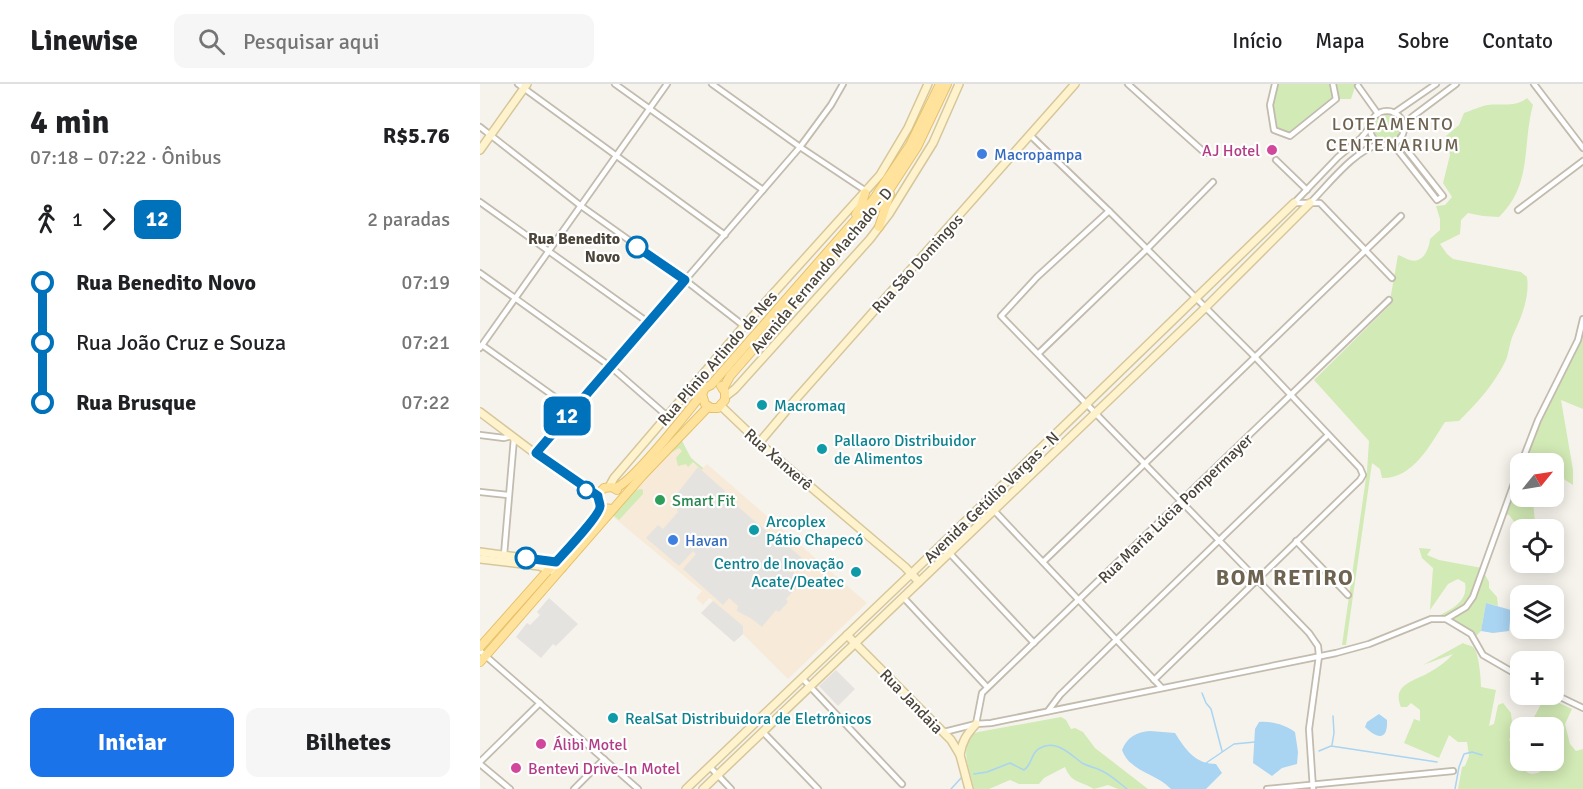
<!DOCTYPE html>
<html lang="pt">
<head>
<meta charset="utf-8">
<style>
	:root { --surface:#fff; --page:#f6f6f6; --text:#202124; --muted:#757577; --line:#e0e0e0; --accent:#1a73e8 }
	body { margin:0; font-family:Signika,sans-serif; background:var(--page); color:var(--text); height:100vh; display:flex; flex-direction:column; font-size:22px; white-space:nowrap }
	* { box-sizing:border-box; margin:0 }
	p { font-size:20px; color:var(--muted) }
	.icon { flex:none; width:33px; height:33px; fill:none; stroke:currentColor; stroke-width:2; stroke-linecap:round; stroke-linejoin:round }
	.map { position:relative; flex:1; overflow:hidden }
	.sheet { display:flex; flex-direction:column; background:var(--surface); width:480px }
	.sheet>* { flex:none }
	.badge { padding:0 12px; border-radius:9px; font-size:21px; line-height:39px }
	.needle { width:39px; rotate:60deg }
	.controls { position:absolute; left:1030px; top:369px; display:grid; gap:12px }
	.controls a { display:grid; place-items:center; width:54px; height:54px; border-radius:12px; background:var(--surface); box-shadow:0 3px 15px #0003; font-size:30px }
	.map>.badge { position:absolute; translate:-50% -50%; box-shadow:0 0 0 3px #fff }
	.legs { display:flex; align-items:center; gap:9px; height:66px; padding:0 30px; font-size:20px }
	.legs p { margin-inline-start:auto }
	.headline { display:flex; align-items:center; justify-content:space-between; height:102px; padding:0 30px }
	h1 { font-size:33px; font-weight:700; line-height:45px }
	.action { display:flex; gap:12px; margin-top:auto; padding:12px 30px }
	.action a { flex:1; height:69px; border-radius:12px; background:var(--accent); color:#fff; font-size:24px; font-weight:700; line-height:69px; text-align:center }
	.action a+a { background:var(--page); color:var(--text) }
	ul { padding:0 30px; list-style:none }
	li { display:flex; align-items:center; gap:21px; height:60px; font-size:22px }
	li i { display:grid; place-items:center; width:9px; height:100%; margin:0 8px; background:currentColor }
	li i::after { content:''; width:15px; height:15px; margin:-8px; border:4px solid; border-radius:50%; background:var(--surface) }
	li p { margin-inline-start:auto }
	li:first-child i { background:linear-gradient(#0000 50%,currentColor 0) }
	li:last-child i { background:linear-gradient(currentColor 50%,#0000 0) }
	header { display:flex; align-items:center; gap:36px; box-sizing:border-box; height:84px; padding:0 30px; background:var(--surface); border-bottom:2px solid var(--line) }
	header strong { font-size:28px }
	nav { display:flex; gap:33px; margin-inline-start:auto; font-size:21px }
	.search { width:420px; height:54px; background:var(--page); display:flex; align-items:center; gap:15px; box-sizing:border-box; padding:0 21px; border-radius:12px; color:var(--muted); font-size:22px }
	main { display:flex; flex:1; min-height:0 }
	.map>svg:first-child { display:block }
</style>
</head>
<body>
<header>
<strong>Linewise</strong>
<div class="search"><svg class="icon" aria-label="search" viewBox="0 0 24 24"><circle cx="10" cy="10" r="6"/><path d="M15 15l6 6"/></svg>Pesquisar aqui</div>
<nav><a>Início</a><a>Mapa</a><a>Sobre</a><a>Contato</a></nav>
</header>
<main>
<section class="sheet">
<div class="headline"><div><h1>4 min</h1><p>07:18 – 07:22 · Ônibus</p></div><b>R$5.76</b></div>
<div class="legs"><svg class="icon" aria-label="walk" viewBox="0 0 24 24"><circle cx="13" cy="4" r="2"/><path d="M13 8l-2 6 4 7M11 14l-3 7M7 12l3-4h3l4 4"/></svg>1<svg class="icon" aria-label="forward" viewBox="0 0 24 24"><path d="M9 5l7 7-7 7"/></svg><b class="badge" style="background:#0072bc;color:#fff">12</b><p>2 paradas</p></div>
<ul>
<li><i style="color:#0072bc"></i><b>Rua Benedito Novo</b><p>07:19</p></li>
<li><i style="color:#0072bc"></i><span>Rua João Cruz e Souza</span><p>07:21</p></li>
<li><i style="color:#0072bc"></i><b>Rua Brusque</b><p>07:22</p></li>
</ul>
<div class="action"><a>Iniciar</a><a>Bilhetes</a></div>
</section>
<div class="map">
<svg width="1103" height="705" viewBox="0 0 1103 705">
	<rect width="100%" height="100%" fill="#f6f3ec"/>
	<path fill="#f7ead8" d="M201,355L207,369L213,376L223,384L227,380L387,519L308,595L263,550L254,558L221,529L233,516L229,514L223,521L216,514L222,507L132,432Z"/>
	<g fill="#d2eab5">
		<path d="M795,0H876L871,15H856L810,52L794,46L790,21Z"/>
		<path d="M1047,14L1053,21C1042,60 1053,100 1019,133L1003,132L988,129L981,136L980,150L960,160L967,170L973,175L1041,188L1047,193C1050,213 1041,234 1033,251C1029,260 1029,270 1025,278C1013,302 997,319 979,337L965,338C950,361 933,395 902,394L900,385L892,379L866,561H862L887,387L889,357L834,296L909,222L918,171C922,172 924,174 927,175C942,182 949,166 950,155L960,146V135L956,122L965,121L972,113L963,99L970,71L966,52L979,41L984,29C991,27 1000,22 1008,21C1022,19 1035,24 1047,14Z"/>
		<circle cx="907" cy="44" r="13"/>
		<path d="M1103,235V325L1081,316L1093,386V401L1085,396L1078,384L1074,385V380L1041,379C1059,331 1090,286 1103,235Z"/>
		<path d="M201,355L211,374L223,384L222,386L213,378L208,383L206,380L198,382L196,374L202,367L199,364L189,370Z"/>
		<path d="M1041,380V412L1055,413L1053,416L1055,439L1050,445L1041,447L1029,431L1023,430Z"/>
		<path d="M160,405L163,406V410L139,436L133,431L155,407Z"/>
		<path d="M939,464L951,465L947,471L959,476L1002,484L1001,489H1004L1009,498V504L1017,513L1018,522L1006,519L1001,547L994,554L966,535H951C966,528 989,520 985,499L978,495L968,500L950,526L953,484L942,474Z"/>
		<path d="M983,559C986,561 990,561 993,563C999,568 1001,595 1001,603L1016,606L1009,642L1014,640L1018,621L1023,619L1031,629L1033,647L1029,656C1040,668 1039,701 1063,686L1061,677L1074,676V644L1050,643V641L1061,620L1062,611L1092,625L1085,640L1090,660L1096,667L1103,665V705H978L982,683L985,682L989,672L987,658H978L969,651L959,674L924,659L934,635L940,637V626L931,619L927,623H921C911,600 935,597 950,588C959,583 967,577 973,570L943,581Z"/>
		<path d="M581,633L586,636L591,645L595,644L603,648L615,664L668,705H638L628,701L614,705C599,696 592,700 585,683L564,694L559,700H539L530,696L509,705H494C490,686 481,669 490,651L498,648Z"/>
	</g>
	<g fill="#e5e3e0">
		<path d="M218,383L245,407L243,410L298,457L300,455L322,474L310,488H313L322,497L306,515L308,518L299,528L296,526L282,543L272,535L257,527L258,522L249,514L243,521L203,485L216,470L213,467L199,482L166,454L178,441L183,445L198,428L195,420L200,414L196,411Z"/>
		<path d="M69,514L98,540L76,562L73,560L61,574L36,553L47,539L50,541L60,531L57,528Z"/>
		<path d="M233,517L263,542V550L254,558L221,529Z"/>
		<path d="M356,586L375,605L358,622L339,602Z"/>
	</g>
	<g fill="#a9d4f2">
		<path d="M1006,519L1031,526L1029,547L1013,549L1001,547Z"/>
		<path d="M899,630L907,636C908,657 897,655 885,643L887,638Z"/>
		<path d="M779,638C791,637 804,640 815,648L818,668L817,680L802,684L792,692L773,679L775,645Z"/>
		<path d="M670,647L695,649C705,665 715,680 736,680L742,689L726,705H691C676,689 650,688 642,666C647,653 657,648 670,647Z"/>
	</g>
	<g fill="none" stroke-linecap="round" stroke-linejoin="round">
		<g stroke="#a9d4f2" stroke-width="1.5">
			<path d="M722,609L726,619L731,625L742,667"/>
			<path d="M852,661L854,649L853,632"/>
			<path d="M839,667L851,662L957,678"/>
			<path d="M726,679L754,660L775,658"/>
			<path d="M494,690L507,688L530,679L544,686C553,680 550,669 560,664C576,655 590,670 602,679C607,682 614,683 620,686C630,690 638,698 647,705"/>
			<path d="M471,705L482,693"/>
			<path d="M975,705L979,683L984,670L992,668L1002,671"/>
		</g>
		<g stroke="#c2bbae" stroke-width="8">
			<g id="street">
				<path d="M38,0L245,151"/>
				<path d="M135,0L283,106"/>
				<path d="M232,0L320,63L386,107"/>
				<path d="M648,0L725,69"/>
				<path d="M795,0L790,21L794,46L810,52L856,15L853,0"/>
				<path d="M1054,0L1103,64"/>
				<path d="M878,2L898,30"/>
				<circle cx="907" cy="44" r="17"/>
				<path d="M914,29L956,0"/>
				<path d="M924,42L932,33L976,0"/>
				<path d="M0,43L101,122L205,196L264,242"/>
				<path d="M551,52L629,127L775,273L880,384L883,391L880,396L674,596"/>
				<path d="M913,60L957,116L963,112L926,65L921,53"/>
				<path d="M796,76L827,106"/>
				<path d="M0,118L169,239"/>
				<path d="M814,119H840L912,194"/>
				<path d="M814,119L858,73L881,54L890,43"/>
				<path d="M830,119C848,101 876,64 901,60"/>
				<path d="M1038,126L1103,77"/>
				<path d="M629,127L557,193L521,232L829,549L838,562L839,572L829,645L833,705"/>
				<path d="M0,189L131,283L186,331"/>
				<path d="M2,261L93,326"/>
				<path d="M0,264L187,0"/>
				<path d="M559,269L667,165L733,98"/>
				<path d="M0,351L24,354L31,352"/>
				<path d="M56,369L320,63L351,21L363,0"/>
				<path d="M1041,380L1058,336L1098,256L1103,235"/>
				<path d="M0,408L28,411"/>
				<path d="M506,418L681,603"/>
				<path d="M816,457L868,511"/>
				<path d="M462,461L554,559"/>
				<path d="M24,471L34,354"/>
				<path d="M563,478L921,132"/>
				<path d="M423,513L507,603"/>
				<path d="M966,535L991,550L1003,571L1041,593"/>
				<path d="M0,567L158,705"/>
				<path d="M322,594L422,700"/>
				<path d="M1074,610L1103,624"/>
				<path d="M568,627L580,611L636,556L848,351"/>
				<path d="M496,640L502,609L909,216"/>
				<path d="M283,648L338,705"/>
				<path d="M464,648L496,640L511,639L856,569L889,560L951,535H966L986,523L993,513L1041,380"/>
				<path d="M0,678L60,619"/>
				<path d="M0,680L30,705"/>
				<path d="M230,683L251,705"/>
				<path d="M94,705L124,675"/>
				<path d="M787,705L973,687"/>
			</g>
		</g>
		<g stroke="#d6c79b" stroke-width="10">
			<g id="secondary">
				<path d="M0,66L47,0"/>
				<path d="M246,312L255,305L390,155L409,130L453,59L479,0"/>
				<path d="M241,322L285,364L425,483L439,498"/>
				<path d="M0,328L69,380L118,412"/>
				<path d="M279,359L316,315L595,0"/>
				<path d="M129,403L134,394L264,242L400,91L428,44L448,0"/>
				<path d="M0,468L76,478L82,484"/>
				<path d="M0,475L59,482L73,487"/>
				<path d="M367,551L471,656L480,671L489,705"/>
				<path d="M480,671C482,657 487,650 496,640"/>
				<path d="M206,705L433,488L814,119"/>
				<path d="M223,705L725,224L830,119"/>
			</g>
		</g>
		<g stroke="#e6c16a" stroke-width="10">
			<g id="primary">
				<path d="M376,130L381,122L385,109"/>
				<path d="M399,143L410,110"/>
				<path d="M243,305L250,292L400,120L437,63L467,0"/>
				<path d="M222,310L225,320L231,324H238L245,316V308L241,302"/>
				<path d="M135,404C153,399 207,328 222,310L225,304L231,301L393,116L430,61L460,0"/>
				<path d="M132,425L123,424C116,417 117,410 124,404L132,403L137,406"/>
				<path d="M0,563L102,448L119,426L120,421"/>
				<path d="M0,578L162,392L228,323"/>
			</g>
		</g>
		<use href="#street" stroke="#fff" stroke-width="4.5"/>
		<use href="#secondary" stroke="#fff3cd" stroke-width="7"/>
		<use href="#primary" stroke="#ffe39c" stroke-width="8"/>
	</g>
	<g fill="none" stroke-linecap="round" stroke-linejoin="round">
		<g stroke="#fff" stroke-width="14">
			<path id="line-1" d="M46,474L76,478C83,470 121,430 120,422C120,418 118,416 118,412L56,369L205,196L157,163"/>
		</g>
		<use href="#line-1" stroke="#0072bc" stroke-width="9"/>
	</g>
	<g fill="#d1479c" stroke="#fff" stroke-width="2">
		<circle cx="792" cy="66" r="6"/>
		<circle cx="61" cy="660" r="6"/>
		<circle cx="36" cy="684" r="6"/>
	</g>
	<g fill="#3f7fe0" stroke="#fff" stroke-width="2">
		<circle cx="502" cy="70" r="6"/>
		<circle cx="193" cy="456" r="6"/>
	</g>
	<g fill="#fff" stroke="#0072bc" stroke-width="3">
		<circle cx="157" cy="163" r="10"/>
		<circle cx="106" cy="406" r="8"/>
		<circle cx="46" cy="474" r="10"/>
	</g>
	<g fill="#0f9aa8" stroke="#fff" stroke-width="2">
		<circle cx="282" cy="321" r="6"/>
		<circle cx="342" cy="365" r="6"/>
		<circle cx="274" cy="446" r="6"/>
		<circle cx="376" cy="488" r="6"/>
		<circle cx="133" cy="634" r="6"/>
	</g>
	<circle fill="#2e9e5b" stroke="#fff" stroke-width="2" cx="180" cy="416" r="6"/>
	<g text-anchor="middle" stroke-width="4.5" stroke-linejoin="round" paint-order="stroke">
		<g font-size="16" fill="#b23c85" stroke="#fff" text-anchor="start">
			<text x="780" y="72" text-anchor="end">AJ Hotel</text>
			<text x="73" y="666">Álibi Motel</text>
			<text x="48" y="690">Bentevi Drive-In Motel</text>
		</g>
		<g font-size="16" fill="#366cbe" stroke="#fff" text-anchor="start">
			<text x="514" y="76">Macropampa</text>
			<text x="205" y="462">Havan</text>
		</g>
		<g font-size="16" font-weight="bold" fill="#4b4439" stroke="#fff" text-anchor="end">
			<text x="140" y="160">Rua Benedito<tspan x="140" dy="18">Novo</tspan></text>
		</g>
		<g font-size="16" fill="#4b4439" stroke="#fff">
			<text transform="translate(437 179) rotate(-48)" y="6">Rua São Domingos</text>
			<text transform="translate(341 186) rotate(-50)" y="6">Avenida Fernando Machado - D</text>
			<text transform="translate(237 274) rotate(-49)" y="6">Rua Plínio Arlindo de Nes</text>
			<text transform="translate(299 375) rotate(41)" y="6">Rua Xanxerê</text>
			<text transform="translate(511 413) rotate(-44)" y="6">Avenida Getúlio Vargas - N</text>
			<text transform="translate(695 424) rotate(-44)" y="6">Rua Maria Lúcia Pompermayer</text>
			<text transform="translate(432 617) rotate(46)" y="6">Rua Jandaia</text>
		</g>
		<g font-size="16" fill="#0d838f" stroke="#fff" text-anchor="start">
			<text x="294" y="327">Macromaq</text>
			<text x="354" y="362">Pallaoro Distribuidor<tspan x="354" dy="18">de Alimentos</tspan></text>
			<text x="286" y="443">Arcoplex<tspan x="286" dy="18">Pátio Chapecó</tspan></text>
			<text x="364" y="485" text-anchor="end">Centro de Inovação<tspan x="364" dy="18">Acate/Deatec</tspan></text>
			<text x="145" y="640">RealSat Distribuidora de Eletrônicos</text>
		</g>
		<g font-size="16" fill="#27864d" stroke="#fff" text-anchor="start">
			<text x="192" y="422">Smart Fit</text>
		</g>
		<g font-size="18" letter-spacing="1.5" fill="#6e6250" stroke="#fff">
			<text x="913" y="46">LOTEAMENTO<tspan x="913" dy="21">CENTENARIUM</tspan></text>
		</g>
		<g font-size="22" font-weight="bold" letter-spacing="1.5" fill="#6e6250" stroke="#fff">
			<text x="805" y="501">BOM RETIRO</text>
		</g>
	</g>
</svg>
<div class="controls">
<a><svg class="needle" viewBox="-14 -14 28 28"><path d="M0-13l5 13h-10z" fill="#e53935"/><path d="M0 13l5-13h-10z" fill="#757577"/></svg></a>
<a><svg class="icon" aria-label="locate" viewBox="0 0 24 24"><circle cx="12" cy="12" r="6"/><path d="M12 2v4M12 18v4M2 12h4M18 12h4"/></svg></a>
<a><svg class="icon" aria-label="layers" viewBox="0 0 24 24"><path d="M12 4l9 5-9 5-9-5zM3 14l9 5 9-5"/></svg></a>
<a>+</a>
<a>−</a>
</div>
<b class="badge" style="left:87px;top:332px;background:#0072bc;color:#fff">12</b>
</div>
</main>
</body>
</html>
